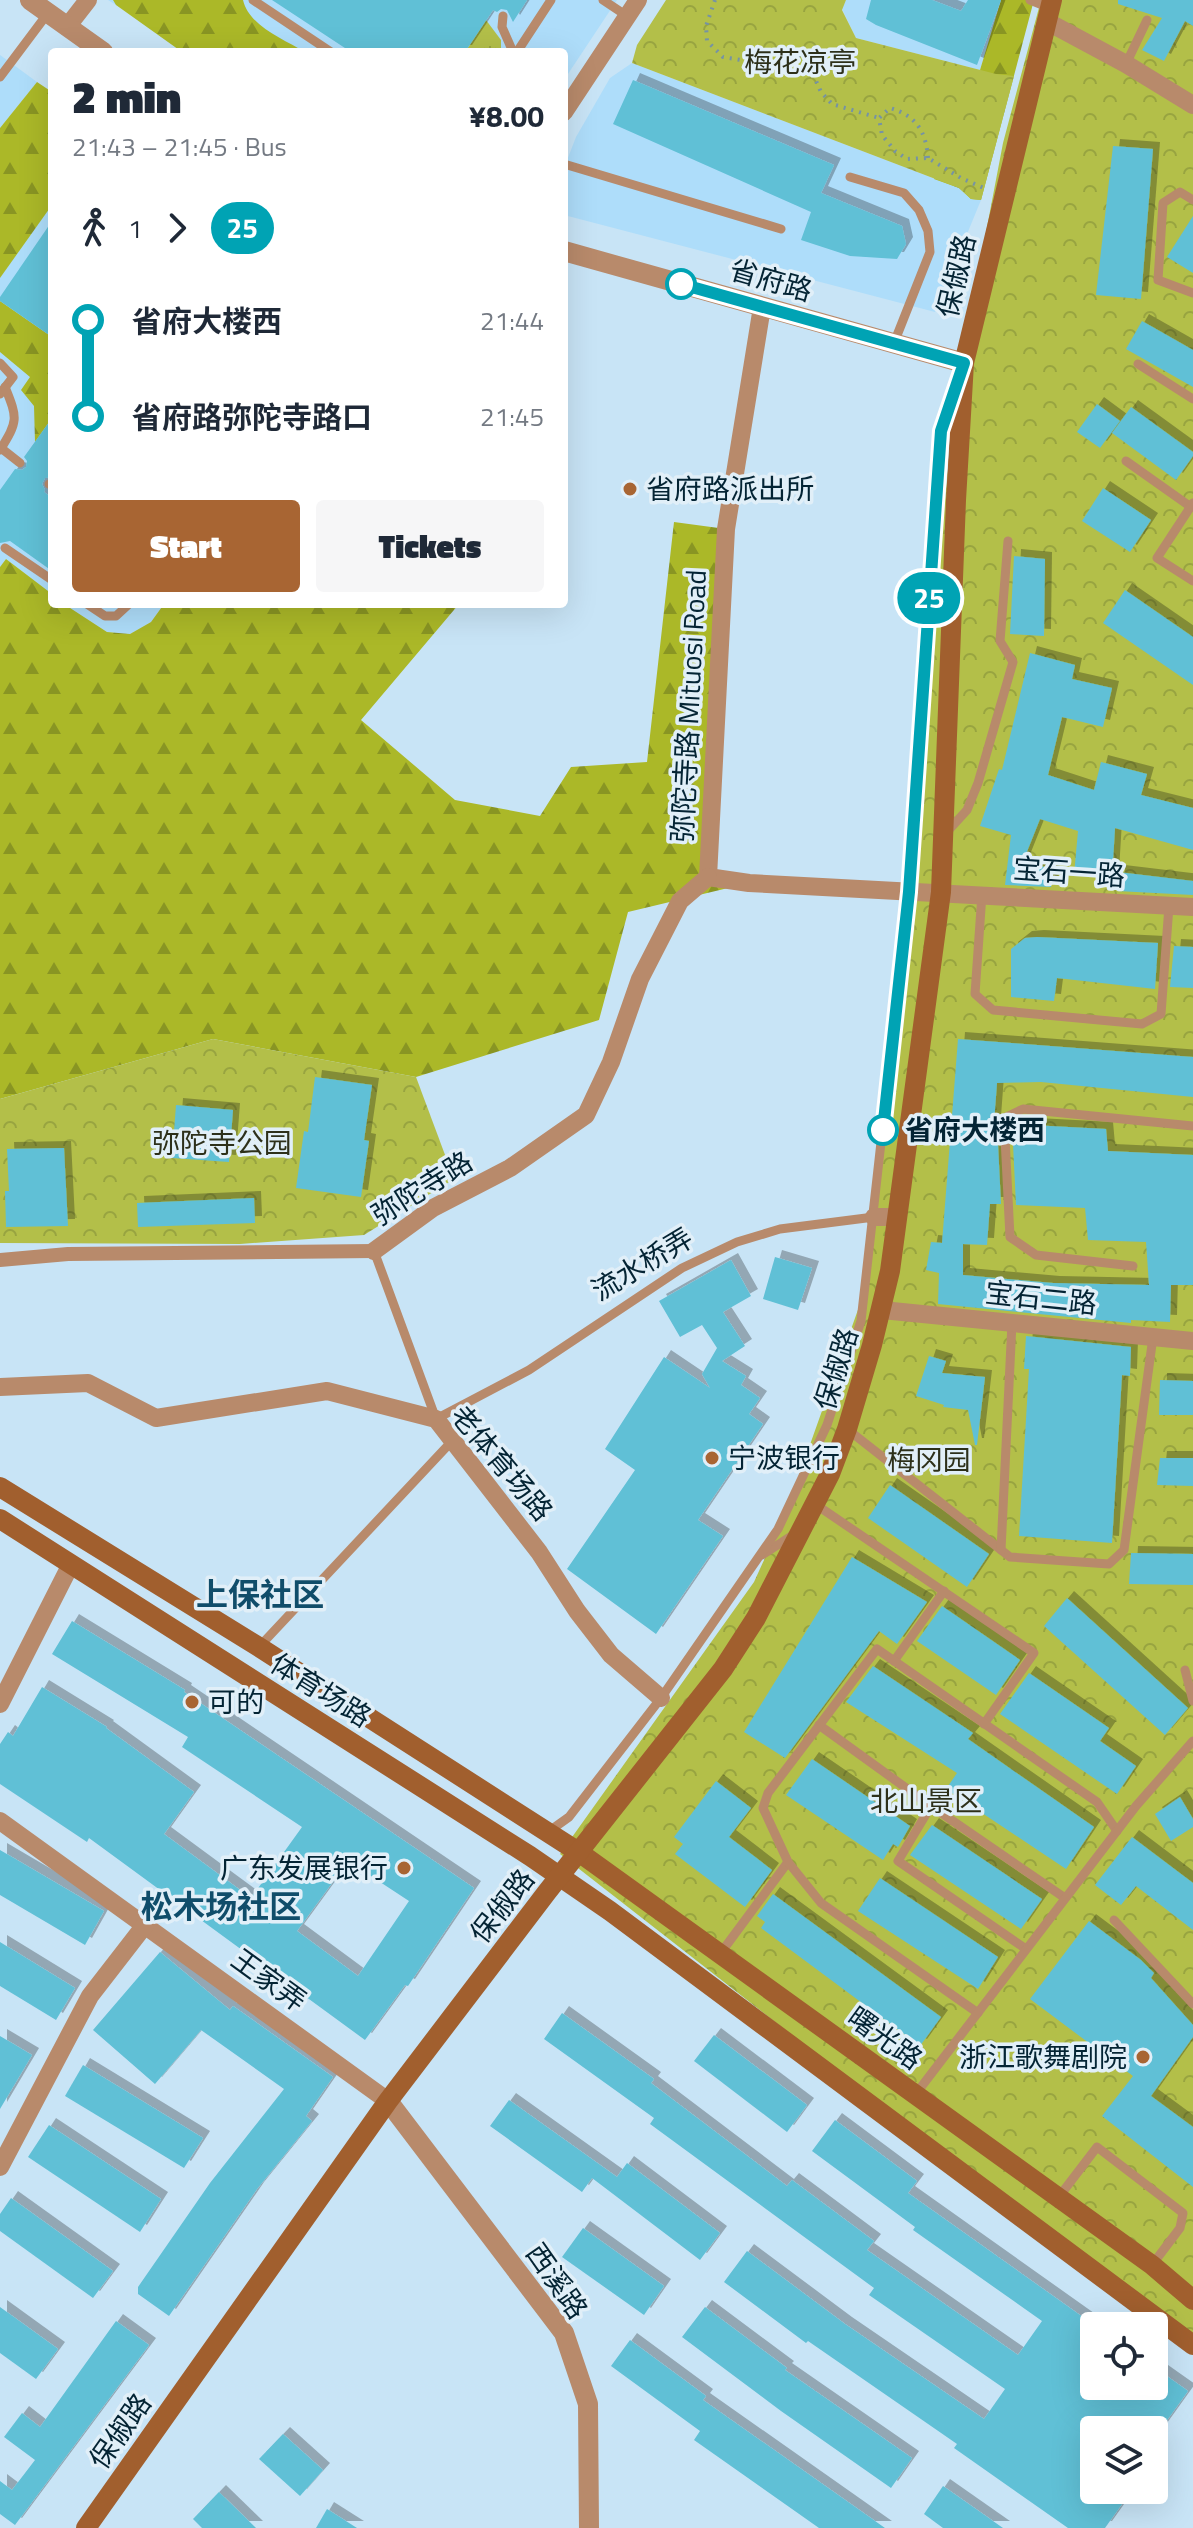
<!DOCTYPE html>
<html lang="en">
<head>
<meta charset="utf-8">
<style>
	:root { --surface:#fff; --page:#f6f6f7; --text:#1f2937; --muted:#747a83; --accent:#a86533 }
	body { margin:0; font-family:"Titillium Web","Noto Sans SC",sans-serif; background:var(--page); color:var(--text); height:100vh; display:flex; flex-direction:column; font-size:30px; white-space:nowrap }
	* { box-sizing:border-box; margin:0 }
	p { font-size:26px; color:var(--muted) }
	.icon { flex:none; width:44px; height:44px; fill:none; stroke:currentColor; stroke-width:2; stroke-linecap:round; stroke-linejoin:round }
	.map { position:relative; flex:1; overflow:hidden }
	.side { position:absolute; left:48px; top:48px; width:520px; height:560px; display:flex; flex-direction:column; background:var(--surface); border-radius:8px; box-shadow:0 8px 32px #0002 }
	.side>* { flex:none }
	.badge { padding:0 16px; border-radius:26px; font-size:28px; line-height:52px }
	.controls { position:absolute; left:1080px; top:2312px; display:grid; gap:16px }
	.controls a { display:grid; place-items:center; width:88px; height:88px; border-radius:8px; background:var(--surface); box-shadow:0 8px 32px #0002; font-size:40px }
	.map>.badge { position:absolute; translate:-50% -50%; box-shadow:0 0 0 4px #fff }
	.legs { display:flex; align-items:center; gap:12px; height:88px; padding:0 24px; font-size:26px }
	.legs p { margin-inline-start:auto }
	.summary { display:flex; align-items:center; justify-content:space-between; height:136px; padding:0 24px }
	h1 { font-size:44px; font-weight:800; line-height:60px }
	.primary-button { display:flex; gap:16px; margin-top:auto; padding:16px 24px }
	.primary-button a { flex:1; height:92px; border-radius:8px; background:var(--accent); color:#fff; font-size:32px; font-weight:800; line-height:92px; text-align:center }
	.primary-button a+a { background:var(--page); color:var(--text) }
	ul { padding:0 24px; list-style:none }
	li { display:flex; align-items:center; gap:28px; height:96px; font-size:30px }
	li i { display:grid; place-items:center; width:12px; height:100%; margin:0 10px; background:currentColor }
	li i::after { content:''; width:20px; height:20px; margin:-10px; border:6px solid; border-radius:50%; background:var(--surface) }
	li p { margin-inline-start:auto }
	li:first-child i { background:linear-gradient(#0000 50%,currentColor 0) }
	li:last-child i { background:linear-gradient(currentColor 50%,#0000 0) }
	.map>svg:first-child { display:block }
</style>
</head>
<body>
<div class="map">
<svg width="1193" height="2528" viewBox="0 0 1193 2528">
	<defs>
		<pattern id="grass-tufts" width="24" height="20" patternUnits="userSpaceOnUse" patternTransform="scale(2)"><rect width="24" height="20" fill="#b3bf49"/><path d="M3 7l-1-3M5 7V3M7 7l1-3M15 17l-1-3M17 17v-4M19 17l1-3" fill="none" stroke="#98a440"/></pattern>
		<pattern id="forest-firs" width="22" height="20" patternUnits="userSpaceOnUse" patternTransform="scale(2)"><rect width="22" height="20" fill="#abb828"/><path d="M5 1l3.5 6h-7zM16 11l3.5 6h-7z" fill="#899523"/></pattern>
		<pattern id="park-crowns" width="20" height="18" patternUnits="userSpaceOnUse" patternTransform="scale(2)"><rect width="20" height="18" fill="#b3bf49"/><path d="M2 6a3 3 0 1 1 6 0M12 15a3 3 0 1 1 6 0" fill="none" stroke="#98a440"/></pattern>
		<filter id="shadow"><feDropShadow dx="7" dy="-7" stdDeviation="0" flood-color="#0004"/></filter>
	</defs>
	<rect width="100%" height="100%" fill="#c8e4f6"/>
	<g fill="#aeddfa">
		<path d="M108,0H617L564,80V52H221L169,16L116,5Z"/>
		<path d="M846,0H1001L980,70L856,38L842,9Z"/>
		<path d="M0,55L37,82L0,128Z"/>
		<path d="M632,63L959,188L971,199L981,200L935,312L564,215V168L576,137L610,78Z"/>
		<path d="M0,160L52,184V594L6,559L0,567Z"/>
		<path d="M64,604H164L151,622L130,634L107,632Z"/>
	</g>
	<path fill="url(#grass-tufts)" d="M486,20L501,40V52H465Z"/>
	<g fill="url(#forest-firs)">
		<path d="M113,0H243C249,26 283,39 305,52H182L116,5Z"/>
		<path d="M1001,0H1034L981,200L971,199L959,188L934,179L980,70Z"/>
		<path d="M37,82L52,92V205L0,278V128Z"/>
		<path d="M0,301L52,337V418L35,442L34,406L21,390L30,377L0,352Z"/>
		<path d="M674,522L726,529L708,877L749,883L628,912L599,1020L416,1077L213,1039L0,1099V567L6,559L52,594V604H64L107,632L130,634L151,622L164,604H459L361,720L455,800L540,816L571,767L647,762Z"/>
	</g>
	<g fill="url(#park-crowns)">
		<path d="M666,0H846L842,10L856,38L996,74L1014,76L981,200L971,199L959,188L632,63L637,45Z"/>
		<path d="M1041,0H1193V2348L560,1854L754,1582L786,1512L865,1290L882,1162L955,395L1003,143Z"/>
		<path d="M213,1039L416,1077L454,1179L364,1235L240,1244L0,1243V1099Z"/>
	</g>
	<g fill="#60c0d6" fill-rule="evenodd" filter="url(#shadow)">
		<path d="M272,0H527L513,22L507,10L501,9L497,12L493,10L465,52H351Z"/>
		<path d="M871,0H932L961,11L968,0H1001L977,65L876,25L866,19Z"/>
		<path d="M1118,0H1193V26L1185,21L1164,61L1142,50L1162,18L1118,4Z"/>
		<path d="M633,80L834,165L821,193L902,226L906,244L897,259L850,256L801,240L811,212L613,124Z"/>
		<path d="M1113,146L1153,149L1141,299L1096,295Z"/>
		<path d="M1193,216V273L1167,257Z"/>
		<path d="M52,221V337L0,301V297Z"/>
		<path d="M1142,321L1193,350V387L1126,349Z"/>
		<path d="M1097,404L1120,421L1100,448L1077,432Z"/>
		<path d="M1131,407L1193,452V456L1176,480L1112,433Z"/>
		<path d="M52,418V477L45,478L42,484L45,490L44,492L52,498V571L10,541L0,543V490L15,469L22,470L26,467L27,461L24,457Z"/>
		<path d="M1103,488L1151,520L1130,552L1082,521Z"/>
		<path d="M1014,556L1045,559L1044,636L1010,634Z"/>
		<path d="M1125,590L1193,637V685L1103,623Z"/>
		<path d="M1030,653L1075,665L1072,679L1112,688L1103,727L1062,717L1048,775L1094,790L1101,762L1147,774L1141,795L1193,808V850L1115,828L1112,878L1074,875L1078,831L1040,819L1022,864L1053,868L1051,887L1005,885L1011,835L980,826L999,769L1002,770Z"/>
		<path d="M1118,872L1193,881V895L1117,891Z"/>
		<path d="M1037,937L1158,943L1155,989L1057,978L1054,1001L1011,997V949L1025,938Z"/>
		<path d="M1174,946L1193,947V988L1170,987Z"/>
		<path d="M958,1039L1193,1057V1097L1041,1082L997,1083L994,1123L997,1124L1001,1204H990L987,1245L963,1244V1275L1053,1283L1149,1285L1146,1242L1088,1240L1085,1208L1016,1205L1012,1124L1106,1129L1108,1151L1193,1155V1285H1171L1170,1322L1131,1320V1323L938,1304L939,1273L926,1270L931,1242L942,1243Z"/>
		<path d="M315,1077L372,1085L364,1140L369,1141L361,1197L296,1188L304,1131L308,1132Z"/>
		<path d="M176,1105L233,1110L229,1162L172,1158Z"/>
		<path d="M64,1148L68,1226L6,1227L5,1191H9L7,1149Z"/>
		<path d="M254,1198L255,1223L138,1227L137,1203Z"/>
		<path d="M775,1257L812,1268L798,1310L763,1299Z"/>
		<path d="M731,1260L751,1296L723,1312L745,1346L722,1361L746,1376L741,1385L760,1398L749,1414L763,1424L698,1520L723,1536L656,1634L567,1569L635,1470L605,1449L664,1357L710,1388L702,1374L717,1348L702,1325L680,1337L659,1301Z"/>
		<path d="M1026,1336L1131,1347L1130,1376L1122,1375L1112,1543L1019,1536L1029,1369H1024Z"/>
		<path d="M929,1356L946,1361L942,1373L985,1377L977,1445H975L968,1410L943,1407L944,1405L916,1396Z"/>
		<path d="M1160,1380L1193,1381V1415H1159Z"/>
		<path d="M1160,1458H1193V1486L1157,1485Z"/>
		<path d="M890,1485L989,1554L967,1587L868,1518Z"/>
		<path d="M1131,1553L1193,1554V1585L1129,1584Z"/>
		<path d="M852,1557L927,1602L897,1644L879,1631L785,1758L744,1732Z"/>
		<path d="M1067,1598L1188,1708L1165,1735L1044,1626Z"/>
		<path d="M942,1606L1020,1660L996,1695L917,1641Z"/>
		<path d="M72,1621L185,1690L184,1692L474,1888L408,1986L405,1985L365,2040L89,1838L87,1842L0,1784V1744L8,1732L13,1736L42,1687L107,1727L106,1728L194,1792L164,1834L251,1898L302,1827L182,1747L188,1737L52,1654ZM348,1861L409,1901L358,1976L297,1931Z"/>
		<path d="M873,1666L973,1733L968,1739L1094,1827L1066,1869L946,1789L957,1773L846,1702Z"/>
		<path d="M1029,1673L1109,1728L1100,1741L1136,1766L1117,1794L1000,1714Z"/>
		<path d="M812,1759L910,1826L898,1847L893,1844L883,1860L786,1795Z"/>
		<path d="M716,1781L751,1808L729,1837L772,1870L745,1907L675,1854L683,1844L674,1837Z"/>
		<path d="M1180,1797L1193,1819V1827L1171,1841L1155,1814Z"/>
		<path d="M932,1825L1042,1899L1021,1929L910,1855Z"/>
		<path d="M1132,1837L1193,1883V1930L1136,1886L1121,1905L1095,1885Z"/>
		<path d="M0,1850L104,1911L85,1945L0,1895Z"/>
		<path d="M880,1878L998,1957L978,1989L858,1911Z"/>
		<path d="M773,1894L941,2017L920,2046L761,1928L765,1922L757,1916Z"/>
		<path d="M1089,1921L1141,1960L1154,1973L1151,1978L1193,2025V2037L1151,2096L1193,2127V2187L1102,2116L1133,2076L1030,1999Z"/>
		<path d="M0,1942L75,1988L56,2020L0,1986Z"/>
		<path d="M160,1952L230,2010L233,2006L333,2077L306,2116L312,2121L257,2189L169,2316L138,2294V2287L210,2183L284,2089L201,2030L155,2084L93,2030Z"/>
		<path d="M562,2013L654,2079L651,2083L787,2186L792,2180L874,2241L867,2250L1018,2355L1042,2321L913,2230L915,2227L812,2151L835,2120L917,2181L908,2193L1094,2325V2386H1154V2367L1188,2391L1160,2430H1094V2490H1132L1105,2528H1068L954,2448L957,2444L808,2341L806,2343L724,2282L747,2251L845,2324L984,2419L1005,2389L869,2295L874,2288L650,2124L654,2118L544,2039Z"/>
		<path d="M714,2035L807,2105L787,2132L694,2061Z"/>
		<path d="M0,2036L32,2055L0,2109Z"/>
		<path d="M83,2065L203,2138L184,2168L65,2096Z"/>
		<path d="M509,2100L617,2177L627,2163L720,2233L700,2260L592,2178L582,2192L490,2126Z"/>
		<path d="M49,2125L161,2199L140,2232L28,2157Z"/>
		<path d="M11,2198L113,2271L93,2298L0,2231V2214Z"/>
		<path d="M583,2228L664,2286L644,2315L562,2257Z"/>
		<path d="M0,2307L58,2349L36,2379L0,2353Z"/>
		<path d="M705,2307L787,2368L785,2370L912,2458L891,2488L781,2411L682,2337Z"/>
		<path d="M116,2321L149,2345L15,2525L0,2514V2481L12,2490L35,2460L4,2437L22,2413L40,2427Z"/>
		<path d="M630,2340L706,2396L703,2400L885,2528H819L694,2440L700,2431L611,2366Z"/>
		<path d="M283,2434L323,2470L300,2496L259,2459Z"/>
		<path d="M943,2486L1003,2528H943L924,2514Z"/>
		<path d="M219,2492L256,2528H202L193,2519Z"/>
		<path d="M327,2509L357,2528H316Z"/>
	</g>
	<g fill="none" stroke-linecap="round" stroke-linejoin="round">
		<g stroke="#7693a4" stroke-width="4" stroke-dasharray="2 6" stroke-linecap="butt">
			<path d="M715,0L706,26L707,41L723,57L747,61L770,53L791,51L808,63L821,92L832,104L879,118"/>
			<path d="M928,158C926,132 917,116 890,108L879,118L882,135L895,151L907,159L928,158L961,178L986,189"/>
		</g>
		<g stroke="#b88a6b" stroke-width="9">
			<path d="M253,0L331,52"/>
			<path d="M603,0L627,16"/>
			<path d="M1030,0L1050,8"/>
			<path d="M503,16L502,27L513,52"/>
			<path d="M517,52L551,0"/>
			<path d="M1126,64L1147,20"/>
			<path d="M0,77L48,13"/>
			<path d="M564,164L781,229"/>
			<path d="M850,177L904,193L919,210L928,231L930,252L894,343"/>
			<path d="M1193,200L1180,192L1163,203L1158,280L1193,293"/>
			<path d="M0,363L13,377L0,394"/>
			<path d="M1138,364L1193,399"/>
			<path d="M1,448L20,463"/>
			<path d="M0,450C18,421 18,419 5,387"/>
			<path d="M1126,461L1191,507"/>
			<path d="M49,484L52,486"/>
			<path d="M1193,503L1157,558L1193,581"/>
			<path d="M5,548L52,580"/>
			<path d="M87,604L105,616H116L129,604"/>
			<path d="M946,833L967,810L978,783L1013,662L1000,641L1008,541"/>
			<path d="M982,894L975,994L993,1010L1142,1024L1161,1014L1169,906"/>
			<path d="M374,1251L436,1419L529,1370L682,1268L737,1242L780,1229L874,1217"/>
			<path d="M1133,1266L1036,1255L1010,1237L1004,1118L1023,1109L1193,1126"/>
			<path d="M847,1429L1010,1557L1109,1564L1124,1550L1153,1337"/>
			<path d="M815,1504L1034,1653L984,1724"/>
			<path d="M1001,1550L1012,1323"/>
			<path d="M762,1555L793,1535"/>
			<path d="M259,1647L453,1440"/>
			<path d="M894,1661L944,1591"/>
			<path d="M1185,1670L1193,1701"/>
			<path d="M819,1725L931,1806L1065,1898"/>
			<path d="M931,1806L898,1861L1026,1949"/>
			<path d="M548,1832L569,1817L661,1698L778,1529L827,1425L861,1321L909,892L941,431L955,389"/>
			<path d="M1114,1920L1193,2004"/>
			<path d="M720,1954L788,1862"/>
			<path d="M978,2013L821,1903L788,1862L763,1808L768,1793L877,1649L1097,1802L1117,1831"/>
			<path d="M915,2095L1136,1806L1193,1741"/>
			<path d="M1058,2198L1097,2147L1183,2213L1180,2228L1152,2265"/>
		</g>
		<path stroke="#b88a6b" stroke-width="14" d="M0,1260L68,1254L374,1251"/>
		<g stroke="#b88a6b" stroke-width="18">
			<path d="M1046,21L1126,64L1193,105"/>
			<path d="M67,27L88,0"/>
			<path d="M564,112L638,0"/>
			<path d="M762,307L726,529L708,877L749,883L1193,907"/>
			<path d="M874,1217H898"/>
			<path d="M374,1251L433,1208L510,1168L586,1115L611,1062L640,979L680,901L708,877"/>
			<path d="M882,1310L1193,1341"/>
			<path d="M0,1387L88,1383L156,1418L327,1391L436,1419L539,1552L577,1611L611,1655L661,1698"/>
			<path d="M0,1704L71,1564"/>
			<path d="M0,1821L388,2101"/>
			<path d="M0,2167L90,1996L145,1925"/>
		</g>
		<g stroke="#b88a6b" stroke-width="20">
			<path d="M30,0L103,52"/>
			<path d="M564,251L964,363"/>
			<path d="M388,2101L564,2333L588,2404L589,2528"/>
		</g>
		<g stroke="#a15f2e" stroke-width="20">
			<path d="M0,1487L259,1647L580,1853L1152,2265L1193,2300"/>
			<path d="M0,1519L530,1856L610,1911L1193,2345"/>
			<path d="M86,2528L388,2101L547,1892L723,1669L756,1618L830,1474L847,1429L872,1345L890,1271L941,892L956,500L964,363L1052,0"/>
		</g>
	</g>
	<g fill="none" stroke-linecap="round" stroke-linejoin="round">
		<g stroke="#fff" stroke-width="18">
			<path id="line-1" d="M681,284L964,363L941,431L909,892L883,1130"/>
		</g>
		<use href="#line-1" stroke="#00a3b4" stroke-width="12"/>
	</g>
	<g fill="#fff" stroke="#00a3b4" stroke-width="4">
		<circle cx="681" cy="284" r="14"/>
		<circle cx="883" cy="1130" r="14"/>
	</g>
	<g fill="#a86533" stroke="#e1eff8" stroke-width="3">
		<circle cx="630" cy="489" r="8"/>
		<circle cx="712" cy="1458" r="8"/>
		<circle cx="192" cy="1702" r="8"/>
		<circle cx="404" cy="1868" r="8"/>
		<circle cx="1143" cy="2057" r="8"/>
	</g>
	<g text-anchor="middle" stroke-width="7" stroke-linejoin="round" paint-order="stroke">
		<g font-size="28" fill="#2d301a" stroke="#e1eff8">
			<text x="800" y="72">梅花凉亭</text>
			<text x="222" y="1153">弥陀寺公园</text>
			<text x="929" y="1470">梅冈园</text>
			<text x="926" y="1811">北山景区</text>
		</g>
		<g font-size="28" fill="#042434" stroke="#e1eff8">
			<text transform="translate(956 276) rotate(-77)" y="10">保俶路</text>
			<text transform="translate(771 280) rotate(16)" y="10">省府路</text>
			<text transform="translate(689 706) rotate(-87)" y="10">弥陀寺路 Mituosi Road</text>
			<text transform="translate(1069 872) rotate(4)" y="10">宝石一路</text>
			<text transform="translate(422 1188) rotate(-32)" y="10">弥陀寺路</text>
			<text transform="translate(642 1264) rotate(-31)" y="10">流水桥弄</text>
			<text transform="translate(1041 1298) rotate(6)" y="10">宝石二路</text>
			<text transform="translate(836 1369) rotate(-73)" y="10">保俶路</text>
			<text transform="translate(502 1463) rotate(50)" y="10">老体育场路</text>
			<text transform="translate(321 1690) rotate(32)" y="10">体育场路</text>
			<text transform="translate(502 1906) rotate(-52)" y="10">保俶路</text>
			<text transform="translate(269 1980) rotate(36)" y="10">王家弄</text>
			<text transform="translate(885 2038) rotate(36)" y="10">曙光路</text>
			<text transform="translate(557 2281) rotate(55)" y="10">西溪路</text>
			<text transform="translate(120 2431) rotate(-55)" y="10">保俶路</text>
		</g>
		<g font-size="28" fill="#042434" stroke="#e1eff8" text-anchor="start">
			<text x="646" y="499">省府路派出所</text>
			<text x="728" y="1468">宁波银行</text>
			<text x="208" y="1712">可的</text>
			<text x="388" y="1878" text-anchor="end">广东发展银行</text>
			<text x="1127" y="2067" text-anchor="end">浙江歌舞剧院</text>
		</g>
		<g font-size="28" font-weight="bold" fill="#042434" stroke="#e1eff8" text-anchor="start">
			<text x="905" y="1140">省府大楼西</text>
		</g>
		<g font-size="32" font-weight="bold" fill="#104d6a" stroke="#e1eff8">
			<text x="260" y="1606">上保社区</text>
			<text x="221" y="1918">松木场社区</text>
		</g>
	</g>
</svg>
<div class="controls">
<a><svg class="icon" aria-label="locate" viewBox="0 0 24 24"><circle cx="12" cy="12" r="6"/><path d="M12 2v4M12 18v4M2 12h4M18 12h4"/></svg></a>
<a><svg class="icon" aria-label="layers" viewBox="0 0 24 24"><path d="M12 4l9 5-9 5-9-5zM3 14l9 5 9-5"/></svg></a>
</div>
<b class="badge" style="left:929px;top:598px;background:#00a3b4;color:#fff">25</b>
<section class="side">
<div class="summary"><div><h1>2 min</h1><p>21:43 – 21:45 · Bus</p></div><b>¥8.00</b></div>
<div class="legs"><svg class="icon" aria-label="walk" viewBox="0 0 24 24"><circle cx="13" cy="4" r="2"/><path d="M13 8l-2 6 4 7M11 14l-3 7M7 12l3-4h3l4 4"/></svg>1<svg class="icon" aria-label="forward" viewBox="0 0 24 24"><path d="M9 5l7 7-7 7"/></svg><b class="badge" style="background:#00a3b4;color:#fff">25</b></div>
<ul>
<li><i style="color:#00a3b4"></i><b>省府大楼西</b><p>21:44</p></li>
<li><i style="color:#00a3b4"></i><b>省府路弥陀寺路口</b><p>21:45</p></li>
</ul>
<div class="primary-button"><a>Start</a><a>Tickets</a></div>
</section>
</div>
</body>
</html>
